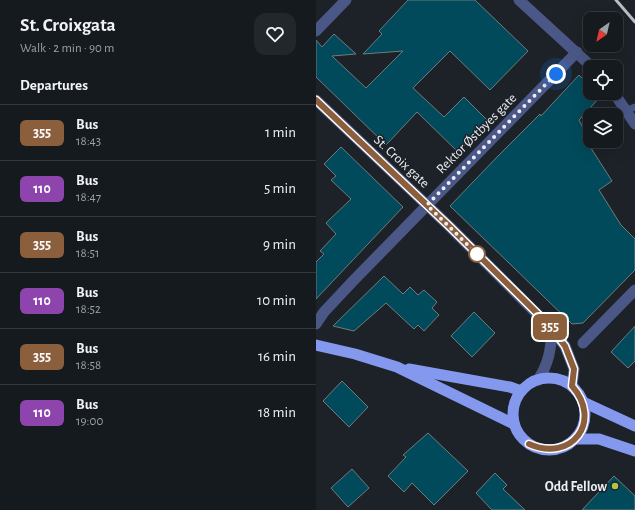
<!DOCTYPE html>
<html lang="en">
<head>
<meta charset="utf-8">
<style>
	:root { --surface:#151a1e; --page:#22272b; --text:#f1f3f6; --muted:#9da1a4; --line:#34383c }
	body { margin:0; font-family:"Alegreya Sans",sans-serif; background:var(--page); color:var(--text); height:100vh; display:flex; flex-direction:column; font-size:15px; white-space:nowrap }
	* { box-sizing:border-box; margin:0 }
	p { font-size:13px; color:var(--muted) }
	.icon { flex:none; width:22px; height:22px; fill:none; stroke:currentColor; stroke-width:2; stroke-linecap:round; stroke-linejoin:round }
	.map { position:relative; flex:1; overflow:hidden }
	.sheet { display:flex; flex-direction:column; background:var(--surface); width:316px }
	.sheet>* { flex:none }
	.badge { padding:0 8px; border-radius:6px; font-size:14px; line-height:26px }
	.needle { width:26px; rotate:214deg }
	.fabs { position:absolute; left:267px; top:12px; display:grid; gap:8px }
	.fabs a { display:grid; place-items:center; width:40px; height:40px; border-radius:8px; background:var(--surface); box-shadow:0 4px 16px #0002,0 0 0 1px var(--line); font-size:20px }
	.you { position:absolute; width:20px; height:20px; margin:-10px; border:3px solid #fff; border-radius:50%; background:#1a73e8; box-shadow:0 0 0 6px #1a73e833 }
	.map>.badge { position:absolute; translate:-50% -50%; box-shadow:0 0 0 2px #fff }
	h2 { padding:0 20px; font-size:15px; line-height:36px }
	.round { display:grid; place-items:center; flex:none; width:42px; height:42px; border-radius:12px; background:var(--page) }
	.overview { display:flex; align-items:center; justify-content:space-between; height:68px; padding:0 20px }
	h1 { font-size:19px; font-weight:700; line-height:30px }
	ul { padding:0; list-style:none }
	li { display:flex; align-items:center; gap:12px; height:56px; padding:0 20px; border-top:1px solid var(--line) }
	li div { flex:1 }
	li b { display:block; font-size:15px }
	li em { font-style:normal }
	li .badge { min-width:44px; font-weight:700; text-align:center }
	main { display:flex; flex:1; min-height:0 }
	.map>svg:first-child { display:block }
</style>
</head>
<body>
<main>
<section class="sheet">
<div class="overview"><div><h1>St. Croixgata</h1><p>Walk · 2 min · 90 m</p></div><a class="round"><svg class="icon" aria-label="heart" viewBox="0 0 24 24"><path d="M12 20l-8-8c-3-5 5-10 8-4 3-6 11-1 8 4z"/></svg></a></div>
<h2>Departures</h2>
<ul>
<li><span class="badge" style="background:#8b5e3c;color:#fff">355</span><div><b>Bus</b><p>18:43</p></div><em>1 min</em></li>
<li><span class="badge" style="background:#8e44ad;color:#fff">110</span><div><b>Bus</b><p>18:47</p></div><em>5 min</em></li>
<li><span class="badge" style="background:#8b5e3c;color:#fff">355</span><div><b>Bus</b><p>18:51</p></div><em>9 min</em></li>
<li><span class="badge" style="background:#8e44ad;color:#fff">110</span><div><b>Bus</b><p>18:52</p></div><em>10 min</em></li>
<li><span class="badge" style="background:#8b5e3c;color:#fff">355</span><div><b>Bus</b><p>18:58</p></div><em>16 min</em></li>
<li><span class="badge" style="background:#8e44ad;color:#fff">110</span><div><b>Bus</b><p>19:00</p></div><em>18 min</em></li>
</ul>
</section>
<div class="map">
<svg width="319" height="510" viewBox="0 0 319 510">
	<rect width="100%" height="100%" fill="#1c2228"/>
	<g fill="#004a5b" stroke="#707b7e">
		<path d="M92,0H159L212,51L174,90L134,51L97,88L128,117L148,97L172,121L142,152L101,112L70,145L0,77V40L6,47L18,34L40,54L16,56L50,88L87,51L47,54L66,34L63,31Z"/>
		<path d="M263,75L274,86V93H282L285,96L263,120L274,141L276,142L273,145L296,181L283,190L305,225L319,239V270L267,323L256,324L134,206L182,156L224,114L225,116Z"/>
		<path d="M25,147L87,207L0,299V262L8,254L4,251L20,234L10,223L35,199L15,180L20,176L8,164Z"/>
		<path d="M68,276L87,294L94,287L102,295L108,290L121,302L116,308L123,315L108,331L102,325L98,329L70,303L38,331L17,326Z"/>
		<path d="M158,312L179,333L156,357L135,336Z"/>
		<path d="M319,326V361L312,368L295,352Z"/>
		<path d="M26,381L52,407L33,427L7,401Z"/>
		<path d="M112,433L152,471L118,505L96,483L88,492L72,476L90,457L87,455Z"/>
		<path d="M36,469L53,488L32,507L15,488Z"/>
		<path d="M179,473L191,485L187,489L209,510H176L160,493Z"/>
		<path d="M298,476L319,496V510H266Z"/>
	</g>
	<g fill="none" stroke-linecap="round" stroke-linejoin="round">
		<path stroke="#4b5887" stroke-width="7" d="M310,111L319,107"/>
		<g stroke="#4b5887" stroke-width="11">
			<path d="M203,0L276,67"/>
			<path d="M0,31L30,0"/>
			<path d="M298,93L319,124"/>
			<path d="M0,324L8,312L38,280L261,52"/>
			<path d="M267,343L319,290"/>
		</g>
		<g stroke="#4b5887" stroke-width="11">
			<path d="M0,100L133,226L232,325L249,346L258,369L256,386"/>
			<path d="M222,380C233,363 235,349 236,329"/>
		</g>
		<g stroke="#8498ee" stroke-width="11">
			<path d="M0,345L39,354L81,367L198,424"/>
			<path d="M93,369L194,387L205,391"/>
			<circle cx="233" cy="414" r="36"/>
			<path d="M267,402L319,426"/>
			<path d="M259,439H283L319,451"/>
		</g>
		<path stroke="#b9bec2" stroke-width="3" d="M300,0L319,22"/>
	</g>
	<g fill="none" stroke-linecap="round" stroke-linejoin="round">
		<g stroke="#fff" stroke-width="9">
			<path id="line" d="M0,100L133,226L232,324L249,346L258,369L256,386C287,421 256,463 213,444"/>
		</g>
		<use href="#line" stroke="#8b5e3c" stroke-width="6"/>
		<path stroke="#eaeef2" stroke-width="4" stroke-dasharray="0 7.2" d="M161,254L111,205L240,74"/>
	</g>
	<circle fill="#fff" stroke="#8b5e3c" stroke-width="2" cx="161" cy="254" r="8"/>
	<circle fill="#b6c148" stroke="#1c2228" stroke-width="1.5" cx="299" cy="486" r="4"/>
	<g text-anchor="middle" stroke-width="3" stroke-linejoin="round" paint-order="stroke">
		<g font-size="14" fill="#eaeef2" stroke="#1c2228">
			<text transform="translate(160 133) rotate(-45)" y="5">Rektor Østbyes gate</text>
			<text transform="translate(86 161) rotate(43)" y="5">St. Croix gate</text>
		</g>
		<g font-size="14" font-weight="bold" fill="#eaeef2" stroke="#1c2228" text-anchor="end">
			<text x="291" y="491">Odd Fellow</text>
		</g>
	</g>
</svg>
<div class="fabs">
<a><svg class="needle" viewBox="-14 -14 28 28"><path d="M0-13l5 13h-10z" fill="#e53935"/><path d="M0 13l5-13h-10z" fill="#9da1a4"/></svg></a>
<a><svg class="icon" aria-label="locate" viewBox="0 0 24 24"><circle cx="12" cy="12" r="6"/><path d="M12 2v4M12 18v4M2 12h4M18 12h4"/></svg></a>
<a><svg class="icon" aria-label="layers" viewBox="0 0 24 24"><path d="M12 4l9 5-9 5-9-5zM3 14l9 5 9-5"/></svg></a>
</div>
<div class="you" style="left:240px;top:74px"></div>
<b class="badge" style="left:234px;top:327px;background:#8b5e3c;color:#fff">355</b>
</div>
</main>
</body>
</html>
